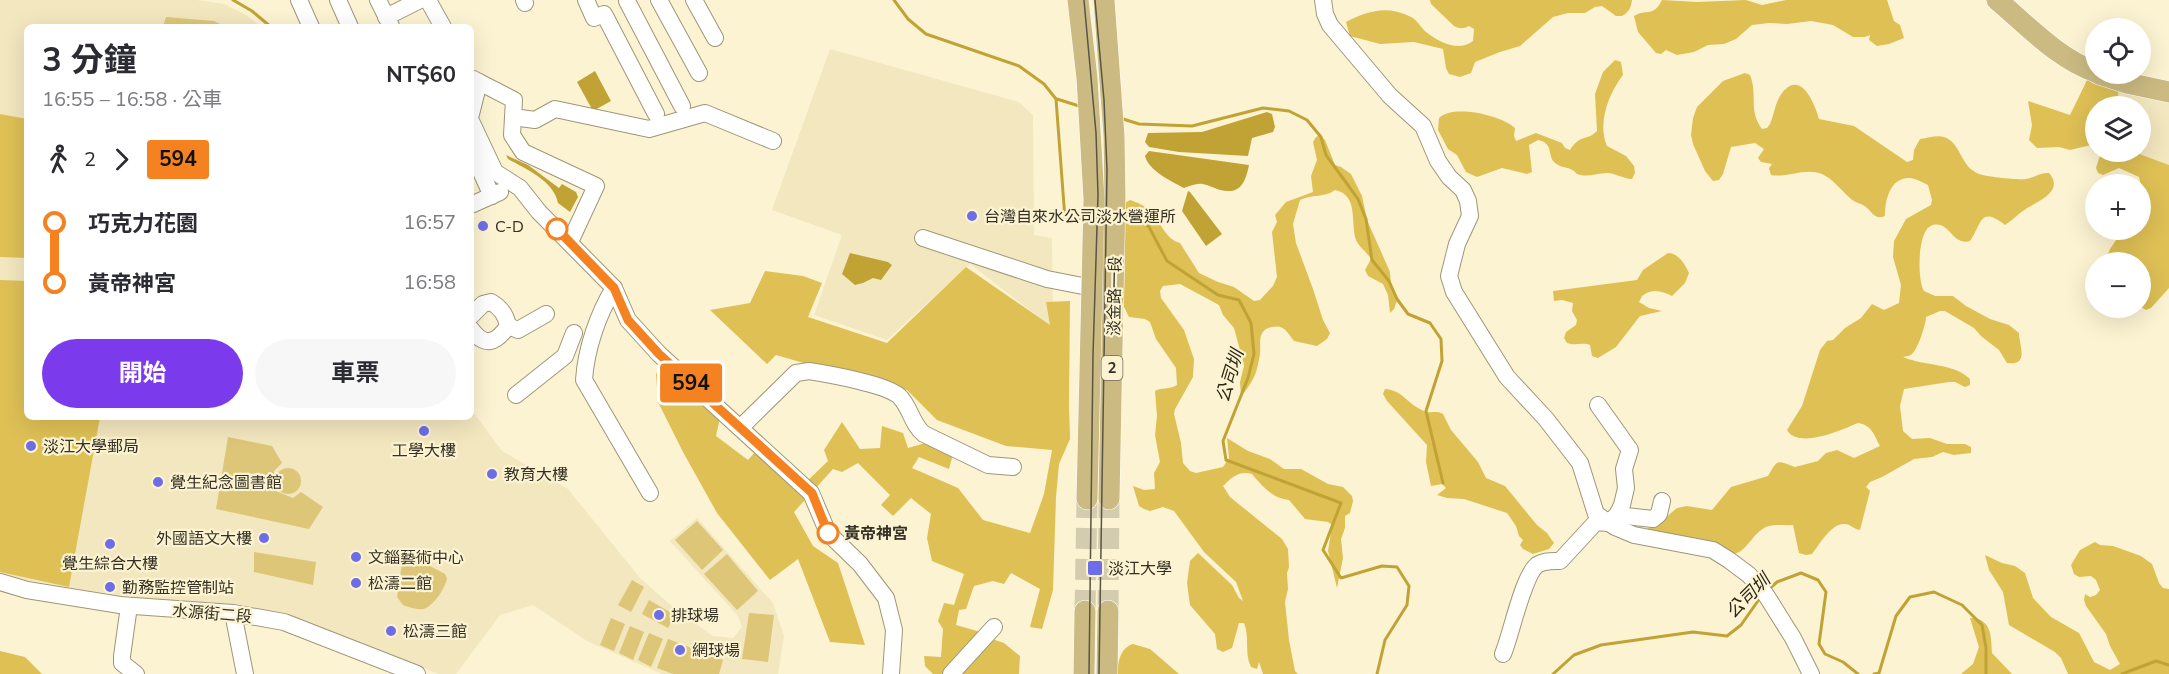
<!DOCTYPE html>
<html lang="zh-TW">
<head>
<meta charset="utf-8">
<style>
	:root { --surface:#fff; --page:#f7f7f7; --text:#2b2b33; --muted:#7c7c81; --accent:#7c3aed }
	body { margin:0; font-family:"Nunito Sans","Noto Sans TC",sans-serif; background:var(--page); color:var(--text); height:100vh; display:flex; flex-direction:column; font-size:22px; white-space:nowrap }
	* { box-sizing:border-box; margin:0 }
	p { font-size:20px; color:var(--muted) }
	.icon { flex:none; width:33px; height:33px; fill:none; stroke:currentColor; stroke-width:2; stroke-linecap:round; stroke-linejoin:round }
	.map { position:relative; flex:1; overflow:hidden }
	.panel { position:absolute; left:24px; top:24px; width:450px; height:396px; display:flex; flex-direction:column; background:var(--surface); border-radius:9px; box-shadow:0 6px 24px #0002 }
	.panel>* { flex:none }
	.badge { padding:0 12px; border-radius:4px; font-size:21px; line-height:39px }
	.tools { position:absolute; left:2085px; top:18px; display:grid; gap:12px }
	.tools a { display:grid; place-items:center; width:66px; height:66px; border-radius:50%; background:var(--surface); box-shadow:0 6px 24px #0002; font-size:30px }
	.map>.badge { position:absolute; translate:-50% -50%; box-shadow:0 0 0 3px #fff }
	.legs { display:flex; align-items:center; gap:9px; height:66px; padding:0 18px; font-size:20px }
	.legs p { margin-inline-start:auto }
	.head { display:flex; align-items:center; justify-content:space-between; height:102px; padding:0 18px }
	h1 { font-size:33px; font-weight:700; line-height:45px }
	.button { display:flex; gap:12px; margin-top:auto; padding:12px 18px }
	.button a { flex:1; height:69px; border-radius:36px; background:var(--accent); color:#fff; font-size:24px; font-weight:700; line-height:69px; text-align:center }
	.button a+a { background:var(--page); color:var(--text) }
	ul { padding:0 18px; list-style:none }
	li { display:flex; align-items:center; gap:21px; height:60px; font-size:22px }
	li i { display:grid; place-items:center; width:9px; height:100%; margin:0 8px; background:currentColor }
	li i::after { content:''; width:15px; height:15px; margin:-8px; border:4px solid; border-radius:50%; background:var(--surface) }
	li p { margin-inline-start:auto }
	li:first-child i { background:linear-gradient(#0000 50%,currentColor 0) }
	li:last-child i { background:linear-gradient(currentColor 50%,#0000 0) }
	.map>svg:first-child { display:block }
</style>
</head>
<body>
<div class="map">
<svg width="2169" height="674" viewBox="0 0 2169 674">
	<rect width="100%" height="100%" fill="#fcf3d2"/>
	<g fill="#f3e7bf">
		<path d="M0,0H197L224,4L246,15L261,27H27V417H471V409L502,451L568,489L640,578L675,609L713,636L733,638L742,627L738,616L670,541L697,518L773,603L784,636L778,674H662L587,641L533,605L500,615L456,674H439L289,618L265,612L136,598L0,576Z"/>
		<path d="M830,49L1019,102L1033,115L1034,235L1052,238L1053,328L970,264L887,340L814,315L842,235L772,210Z"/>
		<path d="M2121,79L2169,85V165L2134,152H2140V106H2116Z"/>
	</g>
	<g fill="#ddc678">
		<path d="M166,17L214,21L226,27H163Z"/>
		<path d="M228,437L272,446L282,463L274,471L273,490L293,498L301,492L323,507L309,529L216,509Z"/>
		<circle cx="288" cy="481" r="13"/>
		<path d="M697,521L723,550L702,570L675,540Z"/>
		<path d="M254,552L316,562L313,585L254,572Z"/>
		<path d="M727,554L758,591L737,610L704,574Z"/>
		<path d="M408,557H413L445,574L447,578C446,587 433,607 423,609C417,610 408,607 403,605L397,597L402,563Z"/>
		<path d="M632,580L644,587L631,612L618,605Z"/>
		<path d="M649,600L675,615L668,628L642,614Z"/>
		<path d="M749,613L774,615L768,662L742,659Z"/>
		<path d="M611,618L625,624L614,651L600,645Z"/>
		<path d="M630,626L644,632L633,660L619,653Z"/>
		<path d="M649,633L663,639L651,667L638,660Z"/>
		<path d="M668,639L723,660L719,674H673L657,668Z"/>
	</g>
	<g fill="#dec055">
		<path d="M1430,0H1632C1631,8 1629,12 1622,16H1616L1602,6L1595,7L1585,13H1568L1553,17L1520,46L1500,52L1475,62L1471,73L1460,77L1449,74L1446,68L1443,49L1414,42L1380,44L1350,36L1346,22C1367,11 1387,5 1409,16C1417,19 1420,27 1426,32C1440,43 1459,52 1473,41L1474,29L1469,26C1463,29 1460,29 1454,26L1431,4Z"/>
		<path d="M1662,0L1697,2L1746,0L1762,5L1786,0H1887L1894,21L1900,25L1904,38L1889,44L1877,46L1869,40L1870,35L1865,37H1853L1833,25L1811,21L1787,24L1769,23L1752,25L1736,39L1724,44L1708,45L1694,52L1677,55L1666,50L1661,54L1656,53L1638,32L1634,16C1647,8 1653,18 1662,0Z"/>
		<path d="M1615,60L1621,62L1623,75C1609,93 1597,123 1607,146L1626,156L1634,166L1635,173L1632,179C1623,179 1616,173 1607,173C1597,173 1588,178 1577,174C1571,166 1562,169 1555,163C1547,156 1554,143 1538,140L1529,145L1532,172L1527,174L1502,168L1477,177L1466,172L1457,155L1448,149L1438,130L1439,118C1453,104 1501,115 1515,128L1514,136L1516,141L1536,133L1562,143L1565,148L1570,150C1581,133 1586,142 1597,131L1595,94L1603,72Z"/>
		<path d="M2092,70L2121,79L2116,106H2096L2095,144L2070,150L2059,147L2037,148L2029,140L2032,125L2028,101L2070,115Z"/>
		<path d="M1745,73L1750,75C1758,95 1748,110 1762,129L1767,128L1770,124C1774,115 1775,104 1780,96C1799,67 1814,101 1819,119L1854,126L1907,162L1913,160L1914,150L1920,139C1928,138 1937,135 1944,137C1962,143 1959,166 1979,174C1988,177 2017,180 2026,179C2034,178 2040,172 2049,173C2064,190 2041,200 2029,207C2020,212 2013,220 2005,225C1979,205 1982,225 1970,241C1952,246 1950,221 1933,225C1917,228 1917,280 1924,291L1935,296H1953L1966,306L1990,319L2009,325L2019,333C2019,345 2030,366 2007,363L1999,350L1981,336L1974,328L1945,311H1940L1926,317C1926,324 1918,349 1912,354C1910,356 1906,356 1903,357C1926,367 1952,362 1970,379V385L1965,387L1955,382H1949L1904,389L1900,406L1903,431L1912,439L1930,438L1947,444H1965L1971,447V453L1954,455L1943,452L1932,457L1914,459L1882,477L1870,482L1866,487L1870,491L1860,530C1854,529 1850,524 1845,524C1832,522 1819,545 1812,554L1806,555L1799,553L1793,525C1785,526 1777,524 1769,526C1752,531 1749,552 1731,555L1642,531L1658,524L1677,508L1687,506L1712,510L1731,487L1768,476C1778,459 1776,460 1795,467L1818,461L1826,453L1837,450L1854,458L1880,446C1874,435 1872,425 1858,423C1843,429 1799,450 1787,430L1802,406L1820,350L1827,341L1833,340L1845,328L1861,318L1872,304L1884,310L1899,303L1901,285L1893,257L1894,241L1906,219L1931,205L1932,200L1928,185C1922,182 1915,178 1909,178C1890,178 1885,200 1885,216C1875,220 1873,213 1866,207C1861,203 1855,203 1850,198C1841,190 1833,179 1822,174C1805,167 1788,178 1771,175L1769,168L1772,164L1761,162L1758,158L1764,149L1755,143L1731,147L1723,174L1719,180L1713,181L1705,171L1693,144L1691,135L1693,118L1697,107L1723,81Z"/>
		<path d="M0,114L27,119V258L0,257Z"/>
		<path d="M1320,135L1325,140L1335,165L1341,167L1351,174L1362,196L1367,220L1390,272L1391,286L1398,298L1394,309L1390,313L1388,295L1383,284L1368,276L1365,270L1371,259C1367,252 1359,247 1356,240C1350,222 1359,195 1335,190C1325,198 1312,194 1300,200L1293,224L1296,243L1313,289L1323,320L1330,333L1327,339L1317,346L1294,341C1288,333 1284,324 1272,327C1257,330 1261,342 1260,354C1259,360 1257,371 1254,377C1251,384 1245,391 1241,397L1240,382L1244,366L1243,361L1234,328L1223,315L1219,305L1180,284L1163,286L1160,291L1161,298L1184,330L1194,359L1193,377L1175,409L1174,414L1181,443L1183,463L1190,471L1196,473L1223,467L1229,458L1227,438L1248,451L1270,459L1284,469H1301L1328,484L1343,487L1352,496L1353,501L1350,513L1345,516V528L1341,539L1343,558L1337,588L1328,551L1332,525L1328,522L1305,519L1289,500C1272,498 1263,487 1252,474C1239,470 1231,478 1223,486L1230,497L1282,539L1288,549L1289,567L1287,573L1288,589L1285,602L1289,640L1295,671L1298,674H1263L1259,662L1257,669L1251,667C1244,653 1250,638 1244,623H1239L1232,648L1223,652L1217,649L1215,634L1190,605L1187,583L1190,561L1198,553L1232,585L1239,598L1243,601L1236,582L1204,552L1174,511L1163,507L1150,511L1144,509L1139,506L1133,486L1144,490L1155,489L1154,473L1160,462L1155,435L1157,416L1155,391C1162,387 1169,390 1177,385L1176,368L1156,339L1150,322L1145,319L1129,317L1124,307L1125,203L1130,200C1136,202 1146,206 1151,212C1161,222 1165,239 1180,243L1199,273L1218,282L1234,287L1254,301L1260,300L1273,286L1277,277L1272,232L1277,222L1275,215L1286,202L1313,192L1311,176L1317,160L1313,142L1316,137Z"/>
		<path d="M2101,152H2134L2169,165V288L2151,308L2146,310L2141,307L2140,262H2105L2110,249L2122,231L2140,230L2141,210L2144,198L2139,177L2119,168L2103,175L2098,173L2096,168Z"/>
		<path d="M1668,253C1678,253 1685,264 1689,273L1685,283L1672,296C1662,291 1652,288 1642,296L1639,302L1649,308L1662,311L1640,316L1616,347L1598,358L1592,356L1590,345C1582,342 1575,346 1567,343L1564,338L1566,332L1576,325L1577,320L1572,311L1573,303L1562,300L1554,301L1553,291L1637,280L1643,270Z"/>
		<path d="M966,267L1050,325L1046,302L1070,301L1069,404L1070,439L1059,464L1056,497L1053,590L1042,629L1030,627L1040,589L1011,573L1004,584L993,581L974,586L966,609L959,610L956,625L984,633L992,639L1004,643L1020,656L1019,674H960L950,667L941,674H933L925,666L924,656L941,657L943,629L938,621L944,603L954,605L964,574L932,561L927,538L931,514L911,498L893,516L881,505L890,495L858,463L842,472L833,469L794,512L813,546L838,563L865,645L830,642L798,559L770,580L717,513L683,452L658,402L656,373L720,418L716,436L748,460L756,451L797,491L828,461L824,450L842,422L860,449L880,448L882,426L903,433L908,448L929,442L953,454L949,469L919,457L912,468L958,488L983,520L1030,533L1044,494L1052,450L1006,446L937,420L907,390L838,373L776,355L767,364L710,310L750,303L765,271L803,276L822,283L808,317L887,343Z"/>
		<path d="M0,280L27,281V417H100L69,587L0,572Z"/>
		<path d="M1385,389C1403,390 1408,405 1424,411C1431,414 1436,410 1443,414L1451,430L1478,462L1486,478L1505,486L1537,525L1547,533L1554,543L1549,549L1533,554L1523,549L1520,545L1523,540L1519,536L1516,526L1507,513L1464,499L1447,498L1437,495L1446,488L1442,484L1431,486L1426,462L1427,445L1387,401L1383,394Z"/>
		<path d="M2095,542L2100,545L2113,546L2141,556L2152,564L2159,583L2163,588L2169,589V674H2068L2061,658L2055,652L2009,625L2003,592L1989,570L1985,555L2002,563L2015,566L2025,573L2033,598L2051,617L2079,633L2094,662L2110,670L2120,664L2110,646L2106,634L2086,606L2084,600L2085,594L2090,597L2096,595L2100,590L2096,580L2091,576L2079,577L2074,574L2071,565L2080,550Z"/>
		<path d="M1970,618C1992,618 1991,637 1992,653L2012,674H1961L1973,664L1979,647Z"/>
		<path d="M1133,644L1150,649L1179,674H1117C1118,662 1120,648 1133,644Z"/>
		<path d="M0,651L25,657L42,674H0Z"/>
	</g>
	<g fill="#c1a335">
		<path d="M595,71L611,101L593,111L577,82Z"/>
		<path d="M1267,112L1272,114L1275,127L1273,132L1252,138L1248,156L1179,152L1149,147L1145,142L1148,133L1202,132Z"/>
		<path d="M1149,151L1249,165C1245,185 1239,196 1217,189C1212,187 1208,185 1203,184C1196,183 1190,186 1184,188C1171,181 1149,171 1145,156Z"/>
		<path d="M506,155L528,165L559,188L562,184L576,192L578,197L570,212L558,203C554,181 526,169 508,159Z"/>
		<path d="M1188,191L1190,192L1222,234L1206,246L1182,211Z"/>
		<path d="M850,253L888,262L892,265L881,280L873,278L863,283L855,285L842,274Z"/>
	</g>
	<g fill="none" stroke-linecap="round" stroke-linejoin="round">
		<g stroke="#c1a335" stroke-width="3">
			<path d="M233,0L252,11L271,27"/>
			<path d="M894,0L908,19L926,34L1019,66L1044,84L1056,99L1065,219L1086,218"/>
			<path d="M1057,99L1079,106"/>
			<path d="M1120,118L1139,124L1192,126L1263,108L1289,111L1307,120L1321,137L1326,155L1358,199L1366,219L1372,260L1389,281L1397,299L1408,314L1430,323L1441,339L1442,361L1426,411L1443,483"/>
			<path d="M1122,216H1136L1149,227L1167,261L1218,295L1239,300L1251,323L1254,354L1248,378L1223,441L1226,460L1341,503L1323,550L1341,578L1382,566L1397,567L1409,586L1407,605L1385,640L1377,674"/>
			<path d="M1769,589L1777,582L1801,573L1818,580L1826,592L1819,644L1825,654L1843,662L1858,674"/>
			<path d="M1553,674L1574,655L1601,645L1693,632L1727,636L1741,625L1760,598"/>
			<path d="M1874,674L1879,673L1896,616L1910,597L1934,592L1962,605L1982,625L1986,648V674"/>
			<path d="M2122,674L2156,661L2169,665"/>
		</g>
		<g stroke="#d4ccaf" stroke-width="21" stroke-dasharray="21 10" stroke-linecap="butt">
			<path d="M1085,611L1087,499"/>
			<path d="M1108,611L1109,499"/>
		</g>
		<g stroke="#9f9678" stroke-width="18">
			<g id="minor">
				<path d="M299,0L311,27"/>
				<path d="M338,0L350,27"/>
				<path d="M378,0L391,26"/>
				<path d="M428,0L443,27"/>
				<path d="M524,0L525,3"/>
				<path d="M586,0L594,18L604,14L656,114"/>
				<path d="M659,0L699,73"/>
				<path d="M694,0L715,38"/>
				<path d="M1323,0L1325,14L1330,25L1390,96L1423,126L1438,161L1449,177L1463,190L1468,201L1470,216L1457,244L1449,276L1454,292L1507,377L1546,419L1580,463L1596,514L1615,527L1634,535L1713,550L1729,560L1749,575L1766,595L1793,638L1811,674"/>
				<path d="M627,1L682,106"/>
				<path d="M386,17L420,0"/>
				<path d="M471,78L479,82L471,114"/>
				<path d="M479,82L514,100L512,135L523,152L596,186L570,242"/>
				<path d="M513,117L535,120L555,109L649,129L705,113L773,141"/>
				<path d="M471,121L495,172L520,188L539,212L614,288L628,320L659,354L811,493L828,533L860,564L886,598L894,630L891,674"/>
				<path d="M471,150L492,196"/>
				<path d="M471,205L500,192"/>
				<path d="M923,238L1047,279L1093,288"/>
				<path d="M614,288C598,314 586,349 584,380L650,493"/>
				<path d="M471,316L483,304L491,302C500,307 506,315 508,326C496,343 485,348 471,329"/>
				<path d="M508,326L518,330L546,314"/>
				<path d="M516,395L565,356L574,333"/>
				<path d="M740,428L796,373L809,371C828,374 885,384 899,396C910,406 912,425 924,434L988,465L1013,467"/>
				<path d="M1617,515L1653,519L1659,514L1662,501"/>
				<path d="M0,582L27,590L120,605L233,613L284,622L417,674"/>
				<path d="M129,606L122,656V663L136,674"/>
				<path d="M233,613L245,674"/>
				<path d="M1503,654C1511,635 1523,576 1537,565C1545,560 1552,561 1560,561L1596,522L1608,523L1617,515L1622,505L1626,488L1624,469L1630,450L1598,405"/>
				<path d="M951,674L994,627"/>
			</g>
		</g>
		<g stroke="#fff" stroke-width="22">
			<g id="major">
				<path d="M1078,0L1087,78L1094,199L1087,499"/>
				<path d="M1104,0L1114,136L1115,197L1109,499"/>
				<path d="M1997,0C2027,25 2058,59 2096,72"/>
				<path d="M2099,74L2127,83L2169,92"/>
				<path d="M1084,674L1085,611"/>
				<path d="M1107,674L1108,611"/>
			</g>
		</g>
		<use href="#minor" stroke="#fff" stroke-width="16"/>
		<use href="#major" stroke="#cbbb82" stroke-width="21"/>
		<g stroke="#595444" stroke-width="1.5">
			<path d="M1084,0L1096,133L1098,195L1093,355L1089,674"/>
			<path d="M1095,0L1104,100L1107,170L1099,674"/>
		</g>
	</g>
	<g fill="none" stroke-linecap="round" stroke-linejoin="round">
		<g stroke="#fff" stroke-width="14">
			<path id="line-1" d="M557,229L614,288L628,320L659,354L812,493L828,533"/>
		</g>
		<use href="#line-1" stroke="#f58220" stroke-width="9"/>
	</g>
	<g fill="#6e6de8" stroke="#fcf3d2" stroke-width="2">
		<circle cx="972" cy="216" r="6"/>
		<circle cx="483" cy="226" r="6"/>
		<circle cx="424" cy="431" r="6"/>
		<circle cx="31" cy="446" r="6"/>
		<circle cx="492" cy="474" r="6"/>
		<circle cx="158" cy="482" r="6"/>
		<circle cx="264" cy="538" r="6"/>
		<circle cx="110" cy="544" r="6"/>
		<circle cx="356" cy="557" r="6"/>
		<rect x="1087" y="560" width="16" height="16" rx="3"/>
		<circle cx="356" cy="583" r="6"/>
		<circle cx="110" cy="587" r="6"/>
		<circle cx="659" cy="615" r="6"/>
		<circle cx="391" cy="631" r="6"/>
		<circle cx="680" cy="650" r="6"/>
	</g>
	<g fill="#fff" stroke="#f58220" stroke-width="3">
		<circle cx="557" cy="229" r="10"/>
		<circle cx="828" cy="533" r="10"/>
	</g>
	<g text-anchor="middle" stroke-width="4.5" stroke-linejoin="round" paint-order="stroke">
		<rect fill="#fcf3d2" stroke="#716b58" stroke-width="1.5" x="1101.5" y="356" width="21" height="24" rx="4.5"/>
		<g font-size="15" font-weight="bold" fill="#353124">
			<text x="1112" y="373">2</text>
		</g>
		<g font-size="16" fill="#353124" stroke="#fcf3d2" text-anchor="start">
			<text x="984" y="222">台灣自來水公司淡水營運所</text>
			<text x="495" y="232">C-D</text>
			<text x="43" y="452">淡江大學郵局</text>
			<text x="424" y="456" text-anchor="middle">工學大樓</text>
			<text x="504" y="480">教育大樓</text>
			<text x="170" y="488">覺生紀念圖書館</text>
			<text x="252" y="544" text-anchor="end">外國語文大樓</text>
			<text x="368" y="563">文錙藝術中心</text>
			<text x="110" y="569" text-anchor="middle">覺生綜合大樓</text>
			<text x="1108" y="574">淡江大學</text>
			<text x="368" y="589">松濤二館</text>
			<text x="122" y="593">勤務監控管制站</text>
			<text x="671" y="621">排球場</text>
			<text x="403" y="637">松濤三館</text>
			<text x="692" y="656">網球場</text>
		</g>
		<g font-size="16" fill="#353124" stroke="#fcf3d2">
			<text transform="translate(1114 296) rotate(-89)" y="6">淡金路一段</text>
			<text transform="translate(212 613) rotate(5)" y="6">水源街二段</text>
		</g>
		<g font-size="16" font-weight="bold" fill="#353124" stroke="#fcf3d2" text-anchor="start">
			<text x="844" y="539">黃帝神宮</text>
		</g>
		<g font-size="18" font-style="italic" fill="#2e2916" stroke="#fcf3d2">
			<text transform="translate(1230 376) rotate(-73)" y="6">公司圳</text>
			<text transform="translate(1748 596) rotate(-45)" y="6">公司圳</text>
		</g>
	</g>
</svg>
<div class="tools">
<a><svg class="icon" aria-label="locate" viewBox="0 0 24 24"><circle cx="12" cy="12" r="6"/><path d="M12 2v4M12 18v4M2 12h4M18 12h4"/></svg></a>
<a><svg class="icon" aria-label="layers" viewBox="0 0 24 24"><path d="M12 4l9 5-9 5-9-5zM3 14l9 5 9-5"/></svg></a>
<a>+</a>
<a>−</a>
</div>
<b class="badge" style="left:691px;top:383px;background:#f58220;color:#111">594</b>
<section class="panel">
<div class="head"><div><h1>3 分鐘</h1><p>16:55 – 16:58 · 公車</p></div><b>NT$60</b></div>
<div class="legs"><svg class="icon" aria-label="walk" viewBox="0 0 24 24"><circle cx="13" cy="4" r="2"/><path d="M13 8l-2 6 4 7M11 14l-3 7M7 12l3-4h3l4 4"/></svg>2<svg class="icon" aria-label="forward" viewBox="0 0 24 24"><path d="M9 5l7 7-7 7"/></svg><b class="badge" style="background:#f58220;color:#111">594</b></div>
<ul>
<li><i style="color:#f58220"></i><b>巧克力花園</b><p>16:57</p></li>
<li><i style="color:#f58220"></i><b>黃帝神宮</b><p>16:58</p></li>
</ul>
<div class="button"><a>開始</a><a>車票</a></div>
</section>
</div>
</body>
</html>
